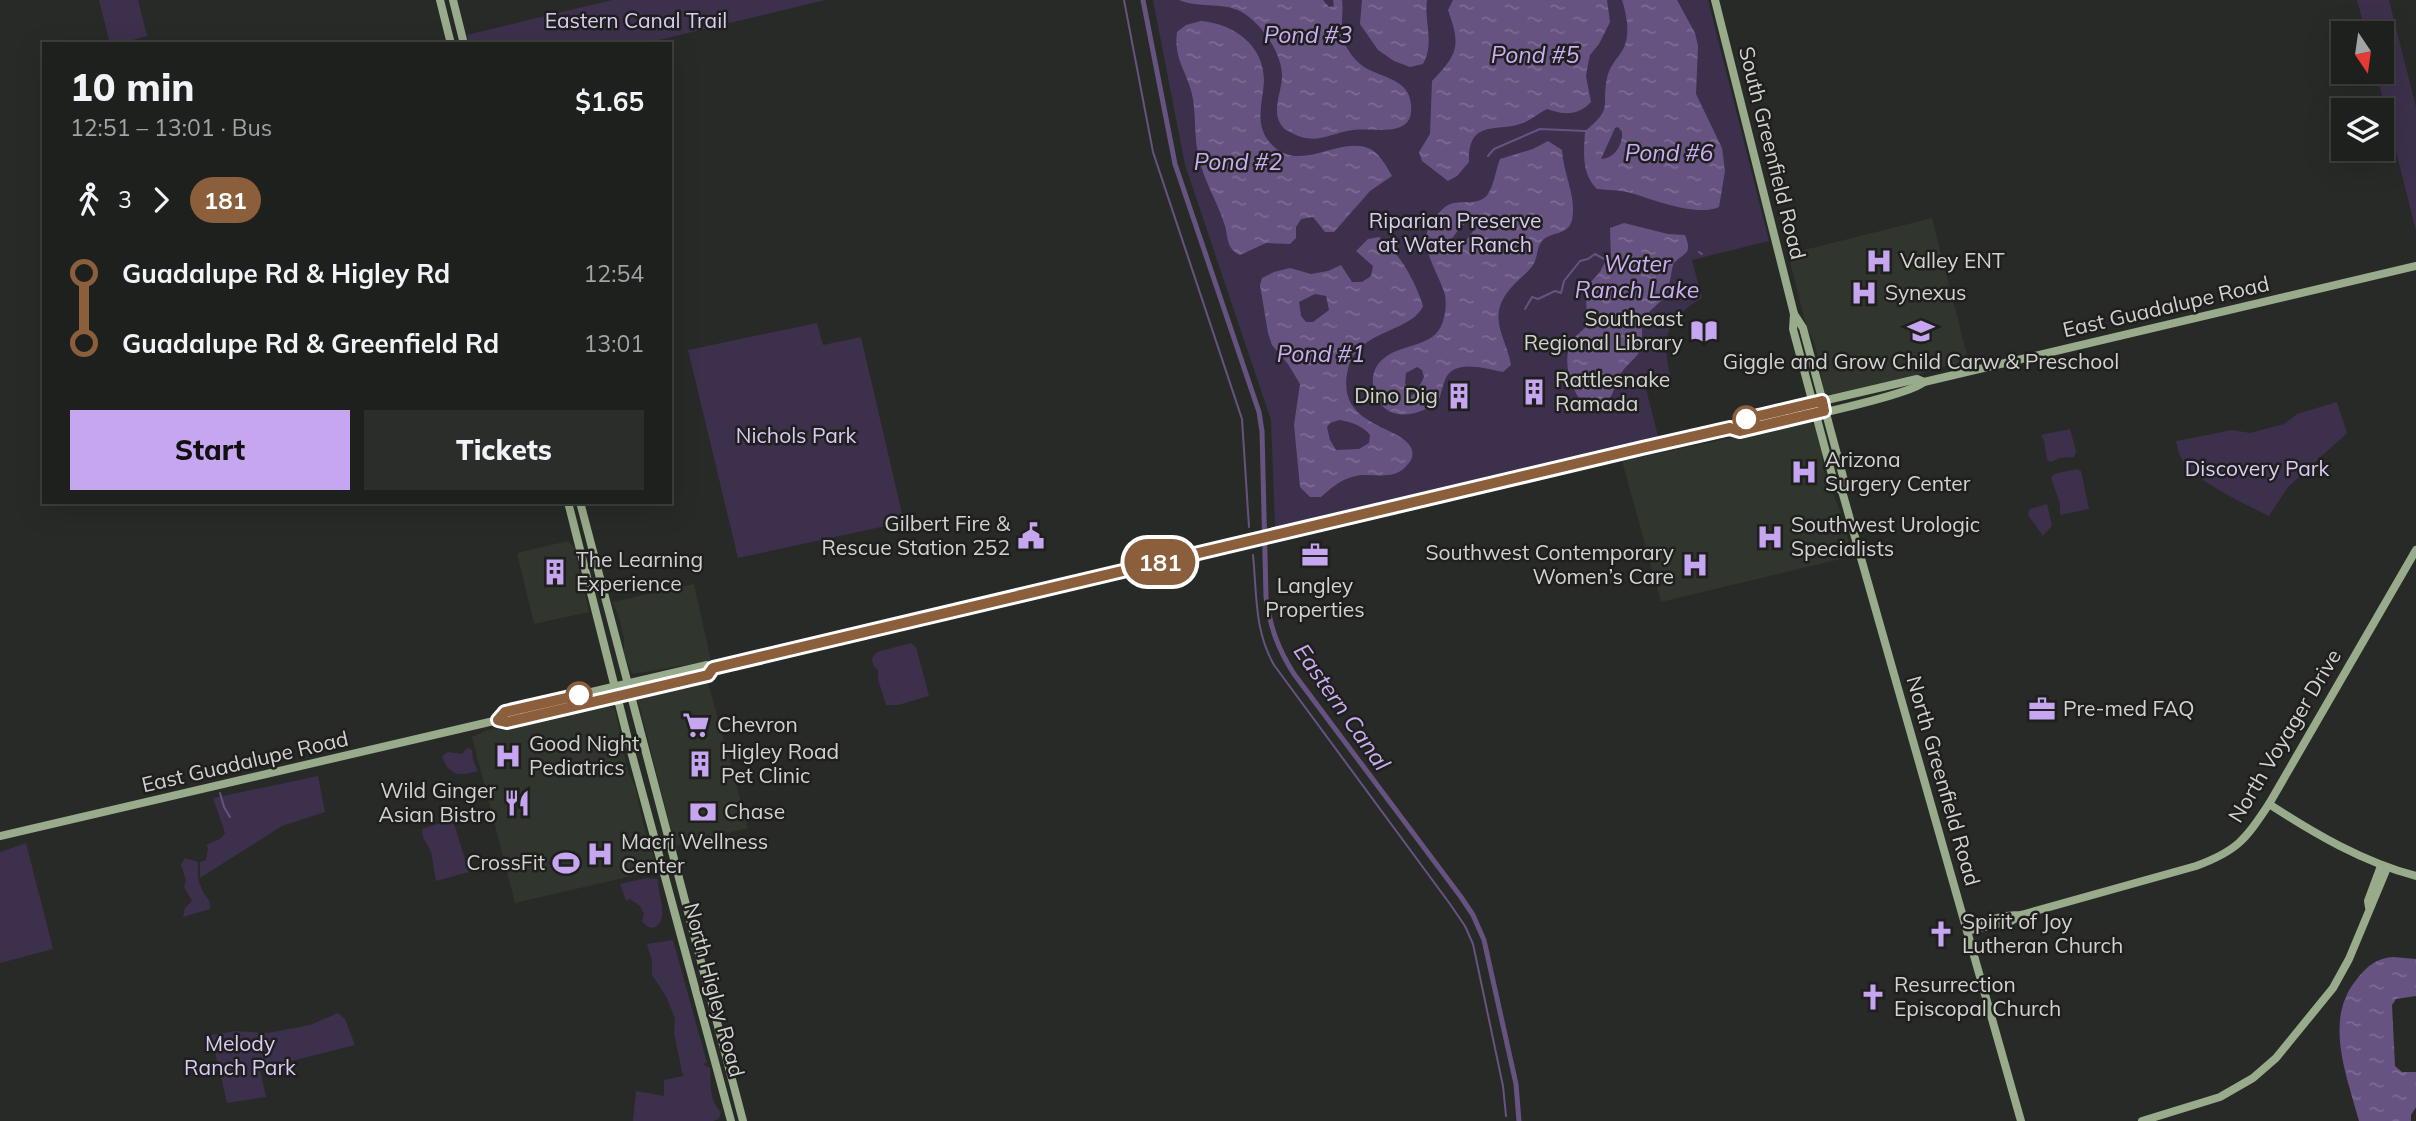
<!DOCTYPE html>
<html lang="en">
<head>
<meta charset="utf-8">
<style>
	:root { --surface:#1e201d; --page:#2b2d2a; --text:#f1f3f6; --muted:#a1a3a4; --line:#3c3e3b; --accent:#c6a6f0 }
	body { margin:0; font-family:Mulish,sans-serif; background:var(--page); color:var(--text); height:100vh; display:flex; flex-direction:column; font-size:26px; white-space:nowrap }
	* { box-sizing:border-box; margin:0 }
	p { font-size:23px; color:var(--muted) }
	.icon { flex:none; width:38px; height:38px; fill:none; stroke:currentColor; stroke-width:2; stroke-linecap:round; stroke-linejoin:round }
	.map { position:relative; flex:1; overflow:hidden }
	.drawer { position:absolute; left:42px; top:42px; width:630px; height:462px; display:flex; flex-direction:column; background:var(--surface); border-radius:0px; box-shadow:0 7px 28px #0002,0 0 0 2px var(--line) }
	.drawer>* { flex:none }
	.badge { padding:0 14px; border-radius:23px; font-size:24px; line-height:46px }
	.needle { width:46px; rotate:167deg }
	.fabs { position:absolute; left:2331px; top:21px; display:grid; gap:14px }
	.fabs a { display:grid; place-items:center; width:63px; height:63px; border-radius:0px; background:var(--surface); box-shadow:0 7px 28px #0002,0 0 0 2px var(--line); font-size:35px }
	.map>.badge { position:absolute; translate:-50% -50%; box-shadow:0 0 0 4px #fff }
	.legs { display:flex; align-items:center; gap:10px; height:77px; padding:0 28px; font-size:23px }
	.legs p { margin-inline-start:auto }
	.head { display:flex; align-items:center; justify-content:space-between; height:119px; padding:0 28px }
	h1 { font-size:38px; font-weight:800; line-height:52px }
	.action { display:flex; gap:14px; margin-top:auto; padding:14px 28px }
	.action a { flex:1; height:80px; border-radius:0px; background:var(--accent); color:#111; font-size:28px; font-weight:800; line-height:80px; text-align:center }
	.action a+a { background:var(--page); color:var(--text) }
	ul { padding:0 28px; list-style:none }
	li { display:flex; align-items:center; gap:24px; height:70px; font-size:26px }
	li i { display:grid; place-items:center; width:10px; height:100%; margin:0 9px; background:currentColor }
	li i::after { content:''; width:18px; height:18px; margin:-9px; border:5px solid; border-radius:50%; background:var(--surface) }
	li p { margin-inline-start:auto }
	li:first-child i { background:linear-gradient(#0000 50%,currentColor 0) }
	li:last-child i { background:linear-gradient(currentColor 50%,#0000 0) }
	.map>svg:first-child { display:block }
</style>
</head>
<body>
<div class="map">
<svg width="2416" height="1121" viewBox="0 0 2416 1121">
	<defs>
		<pattern id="water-ripples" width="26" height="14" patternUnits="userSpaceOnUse" patternTransform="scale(1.75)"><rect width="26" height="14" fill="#675381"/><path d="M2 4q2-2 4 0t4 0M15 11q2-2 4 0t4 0" fill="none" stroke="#7c6b92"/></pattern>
	</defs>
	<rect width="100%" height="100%" fill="#282a27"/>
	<g fill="#30352d">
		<path d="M1932,218L1969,363L1946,366L1914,376L1828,395L1823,391L1821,369L1814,342L1807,329L1788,254Z"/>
		<path d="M1806,422L1812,423L1815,426L1822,452L1824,471L1840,511L1853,556L1661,602L1622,461Z"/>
		<path d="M568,541L574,547L589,612L534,624L517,553Z"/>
		<path d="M694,584L711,661L632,674L624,654V637L618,614L612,602Z"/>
		<path d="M707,679L748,828L675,846L638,700L641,694Z"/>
		<path d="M606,705L615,709L628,772L635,786L643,823L658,870L515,903L472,737L488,730L529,724L566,712Z"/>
	</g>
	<g fill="#3c304c">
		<path d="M99,0H138L147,36L133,40V44H110Z"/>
		<path d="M612,0H825L642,44H469L467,35Z"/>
		<path d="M1153,0H1708L1769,241L1692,260L1702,298C1663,321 1661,340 1672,382L1646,389L1658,436L1275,527L1271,420L1185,165Z"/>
		<path d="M2357,0H2389L2416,107V231L2376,72H2382V33H2366Z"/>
		<path d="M817,323L823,345L861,337L904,522L738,558L688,350Z"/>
		<path d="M2337,402L2347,433L2288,487L2269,516C2247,505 2197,482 2184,462C2179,456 2178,449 2176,441L2232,430L2250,433L2284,424L2297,414Z"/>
		<path d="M2070,429L2076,451L2074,457L2060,458L2051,462L2047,460L2044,441L2041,435Z"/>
		<path d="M2076,469L2081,471L2089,509L2060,515V503L2051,478L2054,474Z"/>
		<path d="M2047,504L2052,526L2043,536L2028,515L2030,509Z"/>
		<path d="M911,643L916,647L929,696L898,705H886L878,679V670L873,665L872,658L877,652Z"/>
		<path d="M467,748L472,750L473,760L478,771C460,776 449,777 442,756L448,752L462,754Z"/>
		<path d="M318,776L325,812L282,826L200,878V862L206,860L208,848L206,845L220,839L225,833L213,798Z"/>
		<path d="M450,820L453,821L469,872L436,881L431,852L423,837L422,829Z"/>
		<path d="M26,843L53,949L0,963V852Z"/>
		<path d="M185,858L198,862C198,871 197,879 201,887C204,897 212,899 210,909L183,917L185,908L192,901L184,887L186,880L181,865Z"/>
		<path d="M647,878L658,879C657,892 670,920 655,927C649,929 646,926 642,921L644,914L640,906L630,899L626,901L620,884Z"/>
		<path d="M673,940L707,1063L703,1064L710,1068C711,1084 709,1100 721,1112L719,1119L713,1121H633L636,1091L664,1096V1080L683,1076L674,1033L675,1019L667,998L652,975V961L647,944Z"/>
		<path d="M338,1013L345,1019L355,1045L260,1069L266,1097L227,1103L211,1035L236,1031L268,1033L310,1025Z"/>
	</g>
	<g fill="url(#water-ripples)" fill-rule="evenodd">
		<path d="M1179,0H1323L1329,7L1334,6L1333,0H1342C1344,14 1339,29 1344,42C1348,51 1355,61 1364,67C1378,76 1406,79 1410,99C1419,141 1375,127 1353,130C1329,133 1317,146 1292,133C1289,131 1285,130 1283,127C1270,113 1282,92 1282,76C1282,54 1263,26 1245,14C1227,1 1200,9 1179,0Z"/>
		<path d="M1362,0H1427C1424,23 1435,43 1423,64L1410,67L1394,61L1378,50L1360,24Z"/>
		<path d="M1453,0H1607L1610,22L1599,44L1590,55L1588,64L1586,76L1591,102C1578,116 1564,115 1547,109C1539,113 1531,120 1523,123C1497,133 1468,118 1469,162L1457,176L1448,181L1422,161L1419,152L1430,134L1432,81C1458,54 1461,46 1448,10Z"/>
		<path d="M1622,0H1677L1695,33L1698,46L1696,94L1722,148L1725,171L1719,207C1697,217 1654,200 1631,193C1620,190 1608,190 1597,189C1581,173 1584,152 1585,131C1614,108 1601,107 1607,78C1609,68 1615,61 1620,54C1632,39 1627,16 1622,0ZM1618,127L1622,132C1623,145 1614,159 1601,159L1615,128Z"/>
		<path d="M1201,21C1234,24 1264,45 1264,81C1263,101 1255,121 1267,139C1296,178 1336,136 1368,148C1379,152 1387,167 1392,176L1370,191L1334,232H1325L1313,217L1301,219L1296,227V238L1290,244L1266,243L1240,255C1225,248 1229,236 1224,223C1217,201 1204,181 1199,158C1194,138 1196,119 1193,99C1189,74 1173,60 1177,32L1186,25Z"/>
		<path d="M1548,141L1562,150C1563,173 1577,197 1572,220C1569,235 1551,232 1543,240C1536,247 1538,258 1533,265C1527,274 1517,280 1510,289C1486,318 1506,336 1511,365L1503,372C1485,369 1454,358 1445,380C1442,387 1441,395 1438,402C1426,410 1413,416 1398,414C1374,411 1364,375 1382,360C1402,341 1438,350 1444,317C1446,311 1446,301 1445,295C1441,278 1419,247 1428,230C1433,221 1439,210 1448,205C1461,199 1479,207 1488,194C1494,185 1496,169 1500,159L1533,149ZM1472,221L1476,227L1460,249L1452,250L1450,242C1456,233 1461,223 1472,221ZM1417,367L1422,370L1424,377L1416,393L1410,396L1405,383L1406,373Z"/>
		<path d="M1624,223L1668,234L1685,235C1693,255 1684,252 1673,264L1668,291L1663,299L1650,311L1642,324V348C1636,359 1628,363 1621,373C1609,393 1617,409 1583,404C1571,389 1561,360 1572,341C1576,335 1583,330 1588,325L1585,288L1600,272L1606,260L1611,258L1610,228Z"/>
		<path d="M1379,237C1400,253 1415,281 1423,306C1411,333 1358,329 1348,369C1334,429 1404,424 1412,450C1413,456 1412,460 1408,464C1394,483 1371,471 1352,477C1340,480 1330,489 1321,497H1310L1300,487L1294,425L1300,384L1288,364L1272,345L1268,333L1260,285L1262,278L1274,272L1290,268L1311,274L1328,271L1341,265L1352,282H1362L1371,276L1373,266L1356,251L1368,239ZM1315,294L1326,296L1329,310L1313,322H1306L1301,316L1299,302ZM1339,420C1351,422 1362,425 1370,435L1369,443L1359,449L1336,450L1330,440L1327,427L1330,423Z"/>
		<path d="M2393,957L2416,959V996L2396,999L2392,1005L2395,1066L2402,1072H2416V1107L2411,1115V1121H2359C2347,1076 2323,1019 2357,979C2367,966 2377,958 2393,957Z"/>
	</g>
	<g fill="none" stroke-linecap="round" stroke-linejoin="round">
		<g stroke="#675381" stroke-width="2">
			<path d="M1124,0L1153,152L1242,419L1249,527"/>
			<path d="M1488,156L1494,149L1540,129L1585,131"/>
			<path d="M1699,252L1702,254"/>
			<path d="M1525,309L1532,297L1538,299L1555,291L1561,293L1564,281L1580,261L1588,259L1595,254L1606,260"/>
			<path d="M1253,555C1257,594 1254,630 1274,665L1450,904L1465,926L1473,944L1503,1086L1506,1116"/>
			<path d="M220,793L224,807L230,817"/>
		</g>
		<path stroke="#675381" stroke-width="5" d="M1143,0L1175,164L1259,412L1262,431L1266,597C1270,627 1278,649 1294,674L1461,897L1473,915L1484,940L1516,1084L1519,1121"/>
		<g stroke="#98ab8a" stroke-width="8">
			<path d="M440,0L451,44"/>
			<path d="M453,0L464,44"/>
			<path d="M1715,0L1794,314L1803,328L1845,484L1842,491"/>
			<path d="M1794,314L1793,329L1835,486L1842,491L1857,544L2021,1121"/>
			<path d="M1730,428L1740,431C1771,424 1907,397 1924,382"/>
			<path d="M568,502L632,755L731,1121"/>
			<path d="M580,502L743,1121"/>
			<path d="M498,720L505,712L707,665L713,668L810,646L1730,428L1737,421L1917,379L1924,382L2416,266"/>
			<path d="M2269,804C2315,834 2363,862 2416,876"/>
			<path d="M0,836L498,720L507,722L708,675L713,668"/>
			<path d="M2369,907L2368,901L2381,866"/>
			<path d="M1967,930C1983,921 2002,915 2021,915L2196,866C2237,851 2245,840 2269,804L2416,550"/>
			<path d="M1970,930L2011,921L2021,915"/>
			<path d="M2142,1121L2220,1097L2253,1078L2276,1058L2333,988L2349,959L2387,868"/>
		</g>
	</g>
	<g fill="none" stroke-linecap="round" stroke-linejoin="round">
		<g stroke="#fff" stroke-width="16">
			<path id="line-1" d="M579,695L505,712L498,720L507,722L708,675L713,668L1642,448L1730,428L1740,431L1824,411L1822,401L1746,419"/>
		</g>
		<use href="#line-1" stroke="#8b5e3c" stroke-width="10"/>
	</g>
	<defs>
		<g id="hospital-bare" transform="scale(2.1)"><path d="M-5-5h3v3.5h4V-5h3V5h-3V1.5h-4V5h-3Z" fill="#c6a6f0" stroke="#1f201e" stroke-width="2.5" paint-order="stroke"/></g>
		<g id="library-bare" transform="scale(2.1)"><path d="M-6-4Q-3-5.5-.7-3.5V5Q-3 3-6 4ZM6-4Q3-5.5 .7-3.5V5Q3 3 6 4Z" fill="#c6a6f0" stroke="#1f201e" stroke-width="2.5" paint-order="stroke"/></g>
		<g id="school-bare" transform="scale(2.1)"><path d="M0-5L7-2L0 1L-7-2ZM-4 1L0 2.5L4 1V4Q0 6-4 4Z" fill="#c6a6f0" stroke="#1f201e" stroke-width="2.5" paint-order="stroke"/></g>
		<g id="building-bare" transform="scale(2.1)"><path d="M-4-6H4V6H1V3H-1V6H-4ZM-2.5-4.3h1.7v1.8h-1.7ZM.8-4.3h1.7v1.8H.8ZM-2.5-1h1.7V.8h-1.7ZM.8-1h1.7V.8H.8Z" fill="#c6a6f0" stroke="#1f201e" stroke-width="2.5" paint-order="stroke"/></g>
		<g id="civic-bare" transform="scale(2.1)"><path d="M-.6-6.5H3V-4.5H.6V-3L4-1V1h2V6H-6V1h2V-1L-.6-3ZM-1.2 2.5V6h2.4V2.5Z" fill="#c6a6f0" stroke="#1f201e" stroke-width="2.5" paint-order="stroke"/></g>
		<g id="office-bare" transform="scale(2.1)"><path d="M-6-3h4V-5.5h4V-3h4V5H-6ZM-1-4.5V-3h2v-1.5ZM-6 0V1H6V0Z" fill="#c6a6f0" stroke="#1f201e" stroke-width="2.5" paint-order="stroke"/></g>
		<g id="supermarket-bare" transform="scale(2.1)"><path d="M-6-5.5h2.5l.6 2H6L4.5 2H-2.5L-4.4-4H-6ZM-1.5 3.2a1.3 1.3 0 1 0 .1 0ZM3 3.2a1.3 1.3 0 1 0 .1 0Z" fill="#c6a6f0" stroke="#1f201e" stroke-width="2.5" paint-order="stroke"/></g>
		<g id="restaurant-bare" transform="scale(2.1)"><path d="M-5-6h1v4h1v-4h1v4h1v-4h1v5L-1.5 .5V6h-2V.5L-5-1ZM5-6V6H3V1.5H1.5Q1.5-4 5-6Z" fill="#c6a6f0" stroke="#1f201e" stroke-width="2.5" paint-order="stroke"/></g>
		<g id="bank-bare" transform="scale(2.1)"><path d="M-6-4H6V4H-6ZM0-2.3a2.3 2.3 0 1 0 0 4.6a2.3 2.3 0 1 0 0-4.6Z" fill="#c6a6f0" stroke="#1f201e" stroke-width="2.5" paint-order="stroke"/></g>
		<g id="stadium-bare" transform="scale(2.1)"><path d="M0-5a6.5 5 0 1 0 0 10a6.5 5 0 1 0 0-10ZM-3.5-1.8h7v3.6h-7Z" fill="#c6a6f0" stroke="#1f201e" stroke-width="2.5" paint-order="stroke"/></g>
		<g id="church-bare" transform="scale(2.1)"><path d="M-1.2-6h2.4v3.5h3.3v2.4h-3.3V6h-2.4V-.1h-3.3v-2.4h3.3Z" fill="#c6a6f0" stroke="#1f201e" stroke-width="2.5" paint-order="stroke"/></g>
	</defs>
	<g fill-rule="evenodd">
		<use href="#hospital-bare" x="1879" y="261"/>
		<use href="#hospital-bare" x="1864" y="293"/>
		<use href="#library-bare" x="1704" y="331"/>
		<use href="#school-bare" x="1921" y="331"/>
		<use href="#building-bare" x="1534" y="392"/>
		<use href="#building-bare" x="1459" y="396"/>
		<use href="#hospital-bare" x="1804" y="472"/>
		<use href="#civic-bare" x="1031" y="536"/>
		<use href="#hospital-bare" x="1770" y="537"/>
		<use href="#office-bare" x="1315" y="555"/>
		<use href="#hospital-bare" x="1695" y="565"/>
		<use href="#building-bare" x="555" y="572"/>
		<use href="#office-bare" x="2042" y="709"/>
		<use href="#supermarket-bare" x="696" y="725"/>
		<use href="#hospital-bare" x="508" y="756"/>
		<use href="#building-bare" x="700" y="764"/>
		<use href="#restaurant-bare" x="517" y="803"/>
		<use href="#bank-bare" x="703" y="812"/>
		<use href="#hospital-bare" x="600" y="854"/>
		<use href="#stadium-bare" x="566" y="863"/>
		<use href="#church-bare" x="1941" y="934"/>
		<use href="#church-bare" x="1873" y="997"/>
	</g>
	<g fill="#fff" stroke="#8b5e3c" stroke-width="3.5">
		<circle cx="1746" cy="419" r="12"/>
		<circle cx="579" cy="695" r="12"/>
	</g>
	<g text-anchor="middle" stroke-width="5" stroke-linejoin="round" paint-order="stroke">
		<g font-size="21" fill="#dccaf6" stroke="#1f201e">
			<text x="636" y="28">Eastern Canal Trail</text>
			<text x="1455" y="228">Riparian Preserve<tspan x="1455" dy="24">at Water Ranch</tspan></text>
			<text x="796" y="443">Nichols Park</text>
			<text x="2257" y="476">Discovery Park</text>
			<text x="240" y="1051">Melody<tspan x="240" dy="24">Ranch Park</tspan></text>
		</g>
		<g font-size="21" fill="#d2d3d1" stroke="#1f201e">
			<text transform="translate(1772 153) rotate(76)" y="7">South Greenfield Road</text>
			<text transform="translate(2166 307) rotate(-13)" y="7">East Guadalupe Road</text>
			<text transform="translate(2285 736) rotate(-59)" y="7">North Voyager Drive</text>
			<text transform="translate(245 762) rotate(-13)" y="7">East Guadalupe Road</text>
			<text transform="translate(1943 781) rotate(74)" y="7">North Greenfield Road</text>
			<text transform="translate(714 990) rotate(75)" y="7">North Higley Road</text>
		</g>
		<g font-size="21" fill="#d2d3d1" stroke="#1f201e" text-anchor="start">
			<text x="1900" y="268">Valley ENT</text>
			<text x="1885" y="300">Synexus</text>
			<text x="1683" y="326" text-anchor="end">Southeast<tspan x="1683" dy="24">Regional Library</tspan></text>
			<text x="1921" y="369" text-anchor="middle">Giggle and Grow Child Carw &amp; Preschool</text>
			<text x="1555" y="387">Rattlesnake<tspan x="1555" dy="24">Ramada</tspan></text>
			<text x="1438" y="403" text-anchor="end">Dino Dig</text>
			<text x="1825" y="467">Arizona<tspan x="1825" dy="24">Surgery Center</tspan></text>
			<text x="1010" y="531" text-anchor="end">Gilbert Fire &amp;<tspan x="1010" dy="24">Rescue Station 252</tspan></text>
			<text x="1791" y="532">Southwest Urologic<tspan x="1791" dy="24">Specialists</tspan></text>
			<text x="1674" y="560" text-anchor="end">Southwest Contemporary<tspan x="1674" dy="24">Women’s Care</tspan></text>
			<text x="576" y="567">The Learning<tspan x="576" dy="24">Experience</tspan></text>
			<text x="1315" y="593" text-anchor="middle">Langley<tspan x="1315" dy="24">Properties</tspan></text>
			<text x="2063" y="716">Pre-med FAQ</text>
			<text x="717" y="732">Chevron</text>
			<text x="529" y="751">Good Night<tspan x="529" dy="24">Pediatrics</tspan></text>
			<text x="721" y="759">Higley Road<tspan x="721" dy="24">Pet Clinic</tspan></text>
			<text x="496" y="798" text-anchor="end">Wild Ginger<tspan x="496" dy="24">Asian Bistro</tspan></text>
			<text x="724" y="819">Chase</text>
			<text x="621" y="849">Macri Wellness<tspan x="621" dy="24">Center</tspan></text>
			<text x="545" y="870" text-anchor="end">CrossFit</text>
			<text x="1962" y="929">Spirit of Joy<tspan x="1962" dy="24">Lutheran Church</tspan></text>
			<text x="1894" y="992">Resurrection<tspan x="1894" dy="24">Episcopal Church</tspan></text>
		</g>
		<g font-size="23" font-style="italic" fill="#ccadf6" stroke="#1f201e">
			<text x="1308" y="43">Pond #3</text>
			<text x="1535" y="63">Pond #5</text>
			<text x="1669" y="161">Pond #6</text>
			<text x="1238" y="170">Pond #2</text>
			<text x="1637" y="272">Water<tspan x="1637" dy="26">Ranch Lake</tspan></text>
			<text x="1321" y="362">Pond #1</text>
			<text transform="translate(1342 707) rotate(55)" y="8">Eastern Canal</text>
		</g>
	</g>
</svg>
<div class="fabs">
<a><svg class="needle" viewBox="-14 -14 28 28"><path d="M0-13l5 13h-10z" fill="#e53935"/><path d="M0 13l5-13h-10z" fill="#a1a3a4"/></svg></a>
<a><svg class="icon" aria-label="layers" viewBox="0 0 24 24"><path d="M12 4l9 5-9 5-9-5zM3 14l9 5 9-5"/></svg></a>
</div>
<b class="badge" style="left:1160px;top:562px;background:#8b5e3c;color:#fff">181</b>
<section class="drawer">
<div class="head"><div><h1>10 min</h1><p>12:51 – 13:01 · Bus</p></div><b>$1.65</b></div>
<div class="legs"><svg class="icon" aria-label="walk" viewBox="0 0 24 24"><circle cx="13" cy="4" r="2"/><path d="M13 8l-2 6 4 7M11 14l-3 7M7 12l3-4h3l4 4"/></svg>3<svg class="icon" aria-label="forward" viewBox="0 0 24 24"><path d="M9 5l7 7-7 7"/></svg><b class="badge" style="background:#8b5e3c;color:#fff">181</b></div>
<ul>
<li><i style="color:#8b5e3c"></i><b>Guadalupe Rd &amp; Higley Rd</b><p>12:54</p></li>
<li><i style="color:#8b5e3c"></i><b>Guadalupe Rd &amp; Greenfield Rd</b><p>13:01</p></li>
</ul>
<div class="action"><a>Start</a><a>Tickets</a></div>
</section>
</div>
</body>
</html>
